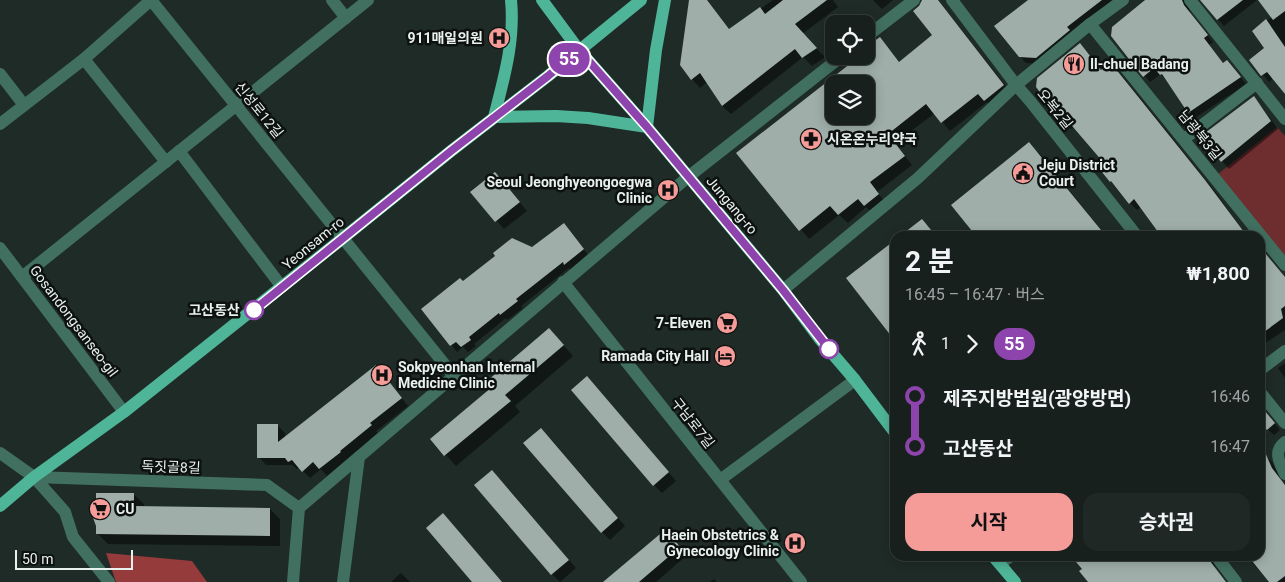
<!DOCTYPE html>
<html lang="ko">
<head>
<meta charset="utf-8">
<style>
	:root { --surface:#17201d; --page:#202826; --text:#f1f3f6; --muted:#9ea3a4; --line:#363e3b; --accent:#f59b98 }
	body { margin:0; font-family:Roboto,"Noto Sans KR",sans-serif; background:var(--page); color:var(--text); height:100vh; display:flex; flex-direction:column; font-size:19px; white-space:nowrap }
	* { box-sizing:border-box; margin:0 }
	p { font-size:16px; color:var(--muted) }
	.icon { flex:none; width:28px; height:28px; fill:none; stroke:currentColor; stroke-width:2; stroke-linecap:round; stroke-linejoin:round }
	.map { position:relative; flex:1; overflow:hidden }
	.panel { position:absolute; left:890px; top:231px; width:375px; height:330px; display:flex; flex-direction:column; background:var(--surface); border-radius:15px; box-shadow:0 2px 12px #0003,0 0 0 1px var(--line) }
	.panel>* { flex:none }
	.badge { padding:0 10px; border-radius:16px; font-size:18px; line-height:32px }
	.buttons { position:absolute; left:825px; top:15px; display:grid; gap:10px }
	.buttons a { display:grid; place-items:center; width:50px; height:50px; border-radius:10px; background:var(--surface); box-shadow:0 2px 12px #0003,0 0 0 1px var(--line); font-size:25px }
	.scale { position:absolute; left:15px; bottom:12px; width:118px; box-sizing:border-box; padding-left:5px; border:2px solid #e9f1ee; border-top:0; font-size:14px; line-height:18px; white-space:nowrap; color:#e9f1ee; -webkit-text-stroke:4px #0d1210; paint-order:stroke }
	.map>.badge { position:absolute; translate:-50% -50%; box-shadow:0 0 0 2px #fff }
	.legs { display:flex; align-items:center; gap:8px; height:55px; padding:0 15px; font-size:16px }
	.legs p { margin-inline-start:auto }
	.headline { display:flex; align-items:center; justify-content:space-between; height:85px; padding:0 15px }
	h1 { font-size:28px; font-weight:700; line-height:38px }
	.cta { display:flex; gap:10px; margin-top:auto; padding:10px 15px }
	.cta a { flex:1; height:58px; border-radius:15px; background:var(--accent); color:#111; font-size:20px; font-weight:700; line-height:58px; text-align:center }
	.cta a+a { background:var(--page); color:var(--text) }
	ul { padding:0 15px; list-style:none }
	li { display:flex; align-items:center; gap:18px; height:50px; font-size:19px }
	li i { display:grid; place-items:center; width:8px; height:100%; margin:0 6px; background:currentColor }
	li i::after { content:''; width:12px; height:12px; margin:-6px; border:4px solid; border-radius:50%; background:var(--surface) }
	li p { margin-inline-start:auto }
	li:first-child i { background:linear-gradient(#0000 50%,currentColor 0) }
	li:last-child i { background:linear-gradient(currentColor 50%,#0000 0) }
	.map>svg:first-child { display:block }
</style>
</head>
<body>
<div class="map">
<svg width="1285" height="582" viewBox="0 0 1285 582">
	<rect width="100%" height="100%" fill="#1f2b27"/>
	<path fill="#6e2e2f" d="M1277,127L1285,136V257L1218,174Z"/>
	<path fill="#963b3c" d="M106,553L192,561L207,582H116Z"/>
	<g fill="#0007" fill-rule="evenodd">
		<path d="M690,0H706L730,30L773,0H833L838,7L802,34L825,57L812,66L803,57L731,114L722,106L707,82L700,88L692,79Z"/>
		<path d="M873,0H893L882,9Z"/>
		<path d="M923,0H938L1012,94L993,108L987,102L950,131L935,113L895,143L912,165L877,192L886,203L873,214L866,207L848,223L839,215L809,239L738,153L866,56L880,38L900,63L934,35L923,4ZM834,84H866V116H834Z"/>
		<path d="M1029,0H1112L1043,64L1026,63L1020,56Z"/>
		<path d="M1143,0H1193L1188,4L1190,13L1213,42L1209,45L1224,64L1227,61L1246,84L1195,118L1161,74L1150,82L1112,35L1145,2Z"/>
		<path d="M1201,0H1257L1224,26Z"/>
		<path d="M1260,0H1285V92L1274,78L1269,82L1251,60L1266,48L1253,31L1272,17Z"/>
		<path d="M1080,45L1102,71L1111,65L1119,72L1213,189L1242,229L1251,236H1163L1141,207L1137,210L1130,203L1111,181L1105,162L1075,127L1071,129L1064,122Z"/>
		<path d="M1253,98L1261,106L1278,129L1229,169L1222,161Z"/>
		<path d="M1029,144L1040,154L1106,236H978L953,205Z"/>
		<path d="M502,181L527,211L504,229L472,192Z"/>
		<path d="M922,221L937,236H902Z"/>
		<path d="M569,231L589,256L571,270L569,268L521,306L523,308L507,320L506,318L474,344L476,346L468,352L463,347L457,352L422,309L463,282Z"/>
		<path d="M1260,247L1285,278V330L1264,344L1260,340V303L1267,298L1260,288Z"/>
		<path d="M549,329L573,356L515,406L520,412L456,466L431,439L493,387Z"/>
		<path d="M1285,363V378L1278,368Z"/>
		<path d="M383,374L408,406L376,431L378,433L327,476L321,469L310,478L299,467L297,469L292,465H266L259,457L277,425L285,433V438Z"/>
		<path d="M595,386L676,481L662,493L654,485Z"/>
		<path d="M1260,404L1280,430L1274,435L1266,428L1260,433Z"/>
		<path d="M549,437L625,526L610,540L602,532Z"/>
		<path d="M1260,456H1265L1272,462L1282,482L1285,483V582H1270L1246,556H1260Z"/>
		<path d="M500,479L576,568L560,582L552,574Z"/>
		<path d="M133,494L144,504V507L270,509L280,519V546L108,544L97,533Z"/>
		<path d="M673,539L687,555L656,582H605Z"/>
		<path d="M1073,556H1214L1216,559L1214,564L1216,569L1226,582H1090L1084,569Z"/>
		<path d="M401,573L410,582H391Z"/>
		<path d="M714,579L717,582H710Z"/>
	</g>
	<g fill="#9faea9" fill-rule="evenodd">
		<path d="M689,0H707L729,29L760,7L765,14L783,0H827L795,24L817,48L802,58L795,49L722,106L700,73L691,80L680,65Z"/>
		<path d="M922,0H938L1004,85L984,101L978,94L941,123L926,104L888,134L905,156L870,182L879,194L864,206L858,199L838,215L830,206L799,231L736,153L860,56H866V47L880,37L899,62L932,35L913,11L919,6ZM834,84H866V116H834Z"/>
		<path d="M1028,0H1102L1067,27L1070,30L1036,58L1019,57L994,26Z"/>
		<path d="M1145,0H1182L1184,5L1208,35L1204,38L1223,63L1227,60L1241,77L1188,113L1162,74L1160,75L1154,68L1143,77L1111,36L1112,27Z"/>
		<path d="M1200,0H1243L1217,20Z"/>
		<path d="M1258,0H1285V11L1273,20Z"/>
		<path d="M1266,19L1285,47V94L1267,72L1261,76L1249,60L1264,48L1252,31Z"/>
		<path d="M1080,43L1101,70L1111,63L1205,180L1247,236H1161L1134,199L1129,204L1111,181L1110,182L1097,166L1103,162L1067,120L1063,123L1036,87L1037,78Z"/>
		<path d="M1254,96L1271,121L1221,162L1201,136Z"/>
		<path d="M1029,142L1101,230L1094,236H976L951,205Z"/>
		<path d="M495,172L520,202L495,222L470,192Z"/>
		<path d="M922,219L936,236H900Z"/>
		<path d="M564,223L584,249L564,265L563,262L516,299L518,301L500,315L499,313L469,337L471,340L461,347L456,342L450,346L421,309L460,278L463,281L495,256L493,253L512,238L532,247Z"/>
		<path d="M895,240V341L846,278Z"/>
		<path d="M1260,247L1285,277V306L1281,309L1283,318L1260,335V302L1265,298L1260,290Z"/>
		<path d="M549,328L564,345L505,395L511,401L444,456L430,439L492,387L487,381Z"/>
		<path d="M376,365L402,398L370,423L372,425L340,451L341,452L319,469L313,462L302,472L292,460L288,462L285,458H257V424H278V442Z"/>
		<path d="M587,376L669,472L653,486L571,390Z"/>
		<path d="M1260,405L1275,423L1267,430L1260,422Z"/>
		<path d="M541,428L618,518L601,533L523,443Z"/>
		<path d="M1260,441L1272,468L1285,485V576L1277,582H1269L1248,556H1260Z"/>
		<path d="M492,470L569,560L551,575L474,485Z"/>
		<path d="M96,493H134V506L270,508V536L96,534V526L91,512L93,505L96,499Z"/>
		<path d="M443,513L502,582H472L426,528Z"/>
		<path d="M666,529L680,547L639,582H603Z"/>
		<path d="M1071,556H1208L1210,561L1226,582H1088L1079,571L1082,569Z"/>
	</g>
	<g fill="none" stroke-linecap="round" stroke-linejoin="round">
		<g stroke="#416f60" stroke-width="12">
			<path d="M151,0L454,376"/>
			<path d="M332,0L346,18"/>
			<path d="M952,0L1016,85L1030,101L1137,236"/>
			<path d="M1190,0L1285,119"/>
			<path d="M1090,24L1285,265"/>
			<path d="M866,37L914,0"/>
			<path d="M84,59L166,162"/>
			<path d="M0,74L24,105"/>
			<path d="M0,124L84,59L151,0"/>
			<path d="M1184,139L1257,83"/>
			<path d="M179,151L282,287"/>
			<path d="M0,248L124,412"/>
			<path d="M22,277L368,0"/>
			<path d="M563,282L801,582"/>
			<path d="M783,290L918,178L1016,85L1090,24L1123,0"/>
			<path d="M1260,370L1285,351"/>
			<path d="M1260,392L1285,423"/>
			<path d="M1285,442C1273,451 1279,462 1285,474"/>
			<path d="M0,453L34,477L65,512L73,537L109,582"/>
			<path d="M34,477L267,485L299,508L293,582"/>
			<path d="M720,480L855,380"/>
			<path d="M299,508L688,177L842,56"/>
			<path d="M1216,556L1236,582"/>
			<path d="M1000,564L1011,556"/>
			<path d="M343,582L359,457"/>
		</g>
		<g stroke="#4fb598" stroke-width="12">
			<path d="M511,0C515,41 504,78 494,117L556,116L588,118L647,127L656,50L665,0"/>
			<path d="M542,0L579,50L647,127L783,290L819,338L855,380L895,433"/>
			<path d="M0,506L34,477L124,412L343,238L451,151L548,76L641,0"/>
			<path d="M993,556L1015,582"/>
		</g>
	</g>
	<g fill="none" stroke-linecap="round" stroke-linejoin="round">
		<g stroke="#fff" stroke-width="11">
			<path id="line-1" d="M254,310L451,151L548,76L579,50L647,127L783,290L829,349"/>
		</g>
		<use href="#line-1" stroke="#8e44ad" stroke-width="8"/>
	</g>
	<defs>
		<g id="hospital-disc" transform="scale(1.125)"><circle r="9.5" fill="#f59b98" stroke="#0d1210"/><path d="M-5-5h3v3.5h4V-5h3V5h-3V1.5h-4V5h-3Z" fill="#111"/></g>
		<g id="restaurant-disc" transform="scale(1.125)"><circle r="9.5" fill="#f59b98" stroke="#0d1210"/><path d="M-5-6h1v4h1v-4h1v4h1v-4h1v5L-1.5 .5V6h-2V.5L-5-1ZM5-6V6H3V1.5H1.5Q1.5-4 5-6Z" fill="#111"/></g>
		<g id="pharmacy-disc" transform="scale(1.125)"><circle r="9.5" fill="#f59b98" stroke="#0d1210"/><path d="M-2-6h4v4h4v4h-4v4h-4v-4h-4v-4h4Z" fill="#111"/></g>
		<g id="civic-disc" transform="scale(1.125)"><circle r="9.5" fill="#f59b98" stroke="#0d1210"/><path d="M-.6-6.5H3V-4.5H.6V-3L4-1V1h2V6H-6V1h2V-1L-.6-3ZM-1.2 2.5V6h2.4V2.5Z" fill="#111"/></g>
		<g id="supermarket-disc" transform="scale(1.125)"><circle r="9.5" fill="#f59b98" stroke="#0d1210"/><path d="M-6-5.5h2.5l.6 2H6L4.5 2H-2.5L-4.4-4H-6ZM-1.5 3.2a1.3 1.3 0 1 0 .1 0ZM3 3.2a1.3 1.3 0 1 0 .1 0Z" fill="#111"/></g>
		<g id="hotel-disc" transform="scale(1.125)"><circle r="9.5" fill="#f59b98" stroke="#0d1210"/><path d="M-6-4.5h1.5V1H6V5H4.5V3h-9V5H-6ZM-4 0a1.8 1.8 0 1 1 3.6 0ZM.5 0V-2.5h3Q6-2.5 6 0Z" fill="#111"/></g>
	</defs>
	<g fill-rule="evenodd">
		<use href="#hospital-disc" x="499" y="38"/>
		<use href="#restaurant-disc" x="1074" y="64"/>
		<use href="#pharmacy-disc" x="811" y="139"/>
		<use href="#civic-disc" x="1023" y="173"/>
		<use href="#hospital-disc" x="668" y="190"/>
		<use href="#supermarket-disc" x="727" y="323"/>
		<use href="#hotel-disc" x="725" y="356"/>
		<use href="#hospital-disc" x="382" y="375"/>
		<use href="#supermarket-disc" x="100" y="509"/>
		<use href="#hospital-disc" x="795" y="543"/>
	</g>
	<g fill="#fff" stroke="#8e44ad" stroke-width="2.5">
		<circle cx="254" cy="310" r="9"/>
		<circle cx="829" cy="349" r="9"/>
	</g>
	<g text-anchor="middle" stroke-width="5" stroke-linejoin="round" paint-order="stroke">
		<g font-size="14" font-weight="bold" fill="#e9f1ee" stroke="#0d1210" text-anchor="end">
			<text x="483" y="43">911매일의원</text>
			<text x="1090" y="69" text-anchor="start">Il-chuel Badang</text>
			<text x="827" y="144" text-anchor="start">시온온누리약국</text>
			<text x="1039" y="170" text-anchor="start">Jeju District<tspan x="1039" dy="16">Court</tspan></text>
			<text x="652" y="187">Seoul Jeonghyeongoegwa<tspan x="652" dy="16">Clinic</tspan></text>
			<text x="711" y="328">7-Eleven</text>
			<text x="709" y="361">Ramada City Hall</text>
			<text x="398" y="372" text-anchor="start">Sokpyeonhan Internal<tspan x="398" dy="16">Medicine Clinic</tspan></text>
			<text x="116" y="514" text-anchor="start">CU</text>
			<text x="779" y="540">Haein Obstetrics &amp;<tspan x="779" dy="16">Gynecology Clinic</tspan></text>
		</g>
		<g font-size="14" fill="#e9f1ee" stroke="#0d1210">
			<text transform="translate(1055 109) rotate(51)" y="5">오복2길</text>
			<text transform="translate(259 110) rotate(51)" y="5">신성로12길</text>
			<text transform="translate(1200 135) rotate(51)" y="5">남광북3길</text>
			<text transform="translate(732 205) rotate(50)" y="5">Jungang-ro</text>
			<text transform="translate(313 243) rotate(-39)" y="5">Yeonsam-ro</text>
			<text transform="translate(74 321) rotate(53)" y="5">Gosandongsanseo-gil</text>
			<text transform="translate(693 423) rotate(52)" y="5">구남로7길</text>
			<text transform="translate(171 467) rotate(2)" y="5">독짓골8길</text>
		</g>
		<g font-size="14" font-weight="bold" fill="#e9f1ee" stroke="#0d1210" text-anchor="end">
			<text x="240" y="315">고산동산</text>
		</g>
	</g>
</svg>
<div class="buttons">
<a><svg class="icon" aria-label="locate" viewBox="0 0 24 24"><circle cx="12" cy="12" r="6"/><path d="M12 2v4M12 18v4M2 12h4M18 12h4"/></svg></a>
<a><svg class="icon" aria-label="layers" viewBox="0 0 24 24"><path d="M12 4l9 5-9 5-9-5zM3 14l9 5 9-5"/></svg></a>
</div>
<div class="scale">50 m</div>
<b class="badge" style="left:569px;top:59px;background:#8e44ad;color:#fff">55</b>
<section class="panel">
<div class="headline"><div><h1>2 분</h1><p>16:45 – 16:47 · 버스</p></div><b>₩1,800</b></div>
<div class="legs"><svg class="icon" aria-label="walk" viewBox="0 0 24 24"><circle cx="13" cy="4" r="2"/><path d="M13 8l-2 6 4 7M11 14l-3 7M7 12l3-4h3l4 4"/></svg>1<svg class="icon" aria-label="forward" viewBox="0 0 24 24"><path d="M9 5l7 7-7 7"/></svg><b class="badge" style="background:#8e44ad;color:#fff">55</b></div>
<ul>
<li><i style="color:#8e44ad"></i><b>제주지방법원(광양방면)</b><p>16:46</p></li>
<li><i style="color:#8e44ad"></i><b>고산동산</b><p>16:47</p></li>
</ul>
<div class="cta"><a>시작</a><a>승차권</a></div>
</section>
</div>
</body>
</html>
